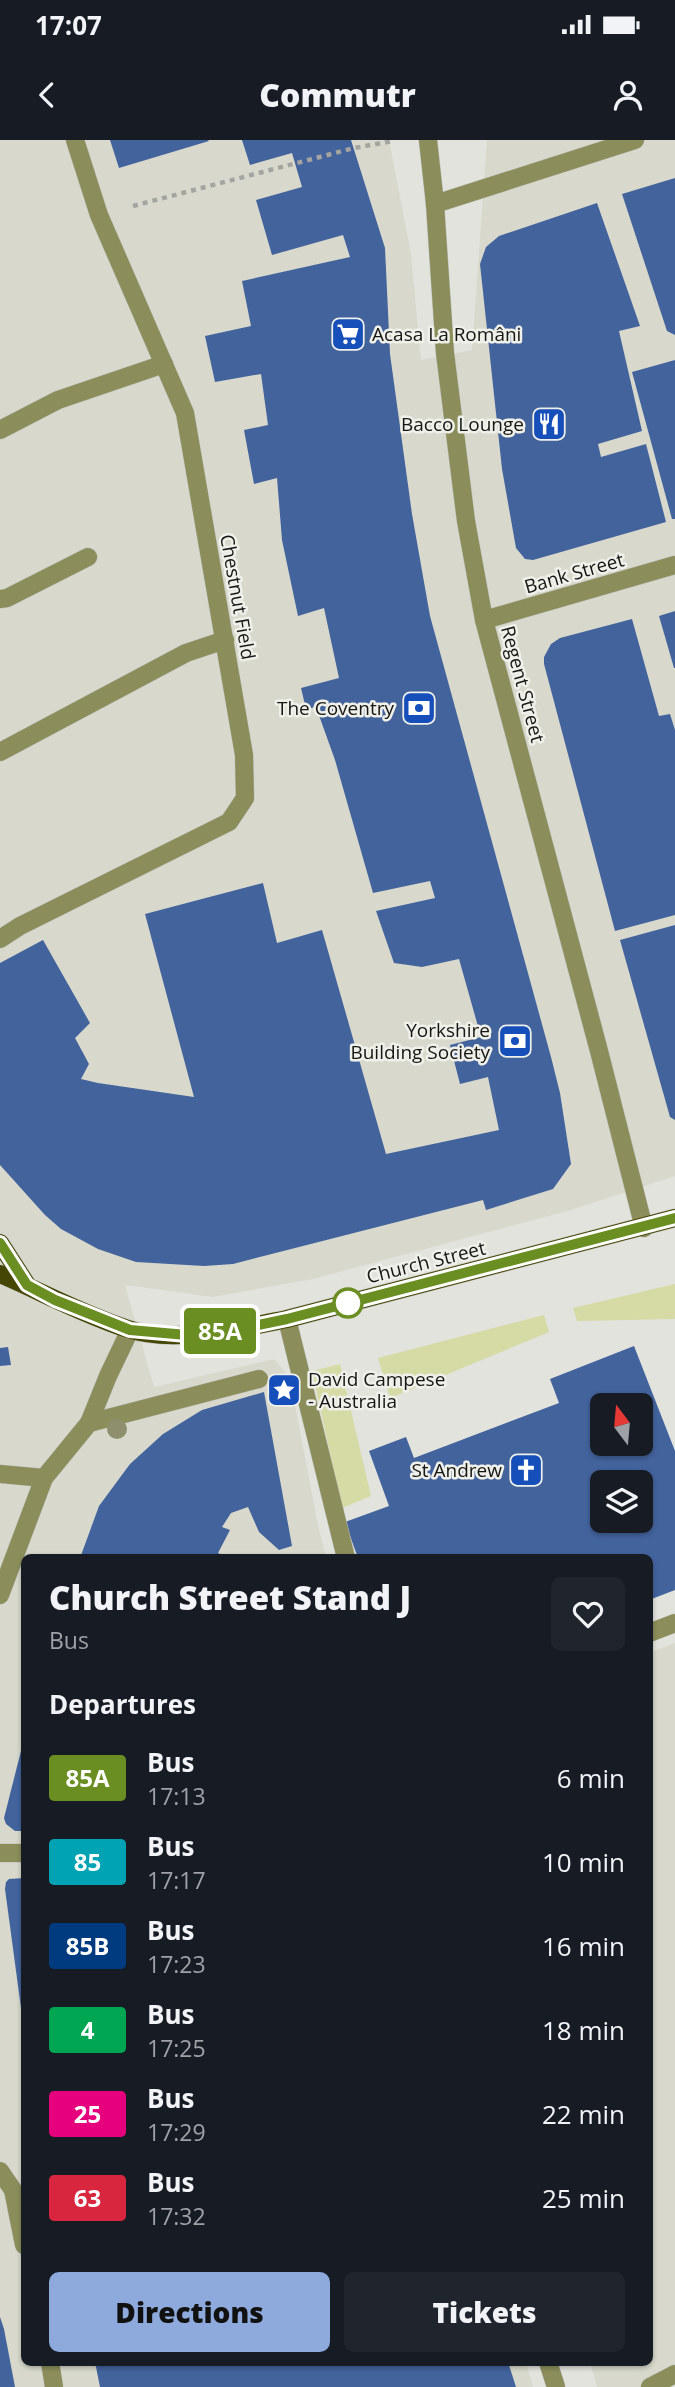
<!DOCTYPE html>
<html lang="en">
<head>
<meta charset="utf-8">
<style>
	:root { --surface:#171b24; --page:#20242c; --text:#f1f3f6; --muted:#9ea1a6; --accent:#8ea9db }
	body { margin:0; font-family:"Open Sans",sans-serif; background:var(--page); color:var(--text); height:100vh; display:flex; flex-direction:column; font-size:26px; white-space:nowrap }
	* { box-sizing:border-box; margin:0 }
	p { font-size:23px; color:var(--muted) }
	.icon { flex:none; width:38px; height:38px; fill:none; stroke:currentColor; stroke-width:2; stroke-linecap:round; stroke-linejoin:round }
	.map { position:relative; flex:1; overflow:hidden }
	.drawer { position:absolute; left:21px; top:1414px; width:632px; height:812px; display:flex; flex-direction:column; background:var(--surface); border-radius:10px; box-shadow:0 2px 5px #0004 }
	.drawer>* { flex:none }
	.badge { padding:0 14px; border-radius:5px; font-size:24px; line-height:46px }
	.needle { width:46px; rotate:344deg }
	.tools { position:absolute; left:590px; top:1253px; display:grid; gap:14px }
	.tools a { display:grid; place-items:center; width:63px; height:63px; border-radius:10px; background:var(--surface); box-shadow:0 2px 5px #0004; font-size:35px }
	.map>.badge { position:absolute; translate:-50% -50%; box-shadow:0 0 0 4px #fff }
	h2 { padding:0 28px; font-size:26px; line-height:63px }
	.round { display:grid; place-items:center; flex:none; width:74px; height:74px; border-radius:10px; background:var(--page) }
	.headline { display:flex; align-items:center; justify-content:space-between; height:119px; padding:0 28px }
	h1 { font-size:33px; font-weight:800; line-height:52px }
	.action { display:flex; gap:14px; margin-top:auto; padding:14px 28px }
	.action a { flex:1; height:80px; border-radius:10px; background:var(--accent); color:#111; font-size:28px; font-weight:800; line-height:80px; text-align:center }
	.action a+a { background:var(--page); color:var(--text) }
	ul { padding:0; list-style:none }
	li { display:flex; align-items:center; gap:21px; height:84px; padding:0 28px }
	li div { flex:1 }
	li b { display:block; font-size:26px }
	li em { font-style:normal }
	li .badge { min-width:77px; font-weight:700; text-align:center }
	.status { display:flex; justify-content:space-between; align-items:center; height:49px; padding:0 35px; background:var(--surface); direction:ltr }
	.status svg { height:19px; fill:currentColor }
	header { display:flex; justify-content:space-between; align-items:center; height:91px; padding:0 28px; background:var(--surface); font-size:32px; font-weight:800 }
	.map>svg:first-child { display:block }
</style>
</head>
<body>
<div class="status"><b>17:07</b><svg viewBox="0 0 49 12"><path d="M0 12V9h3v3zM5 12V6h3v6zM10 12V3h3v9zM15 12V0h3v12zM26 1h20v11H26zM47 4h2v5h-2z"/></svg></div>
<header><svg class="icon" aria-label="back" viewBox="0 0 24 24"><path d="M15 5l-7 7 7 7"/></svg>Commutr<svg class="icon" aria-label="person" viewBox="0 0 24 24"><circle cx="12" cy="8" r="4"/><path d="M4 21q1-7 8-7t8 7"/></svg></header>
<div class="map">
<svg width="675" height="2247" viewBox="0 0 675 2247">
	<rect width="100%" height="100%" fill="#e2e3dd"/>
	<g fill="#d8d9cc">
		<path d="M0,0H389L411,114L421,220L472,210L487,0H675V1036L571,1070L313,1139L213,1157L125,1145L154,1247L274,1219L290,1238L317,1381L326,1417L24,1418V2222H526L533,2247H0Z"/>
		<path d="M675,1503V2239L661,2247H597L590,2223L649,2222V1513Z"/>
	</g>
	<g fill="#d6daa4">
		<path d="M675,1144V1179L577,1181L573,1168Z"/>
		<path d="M544,1175L549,1192L390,1258L378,1218Z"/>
		<path d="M340,1224L371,1356L342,1368L312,1231Z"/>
	</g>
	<g fill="#43639d" fill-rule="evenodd">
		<path d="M110,0H208L209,1L119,28Z"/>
		<path d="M242,0H351L385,108L390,214L412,374L430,476L551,917L560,953L571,1024L553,1049L486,1070L483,1060L233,1124L204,1126L136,1122L98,1109L61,1089L45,1075L0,1025V823L43,800L90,883L75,898L89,924L81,939L98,943L194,957L145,774L263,743L277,803L322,790L386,1014L499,990L488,937L460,944L450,905L481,897L459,819L422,827L394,823L376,771L435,758L430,741L373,753L335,620L316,567L306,569L301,548L339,538L324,468L298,476L282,400L277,338L254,344L244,290L268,285L261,234L215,242L205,196L251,186L242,141L350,117L343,95L272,115L256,60L302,47L292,13L250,25Z"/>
		<path d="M675,38V195L667,191L622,54Z"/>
		<path d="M597,63L640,186L619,191L642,291L598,304L601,317L646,304L666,382L533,420L525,419L516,408L502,329L480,124L486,107L499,96Z"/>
		<path d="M675,220V379H672L632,232Z"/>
		<path d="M675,471V528H674L659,476Z"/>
		<path d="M632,479L659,576L670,574L675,590V775L615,791L544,524V517L551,504L560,498Z"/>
		<path d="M675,785V980L670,977L620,800Z"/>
		<path d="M634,1206L675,1311V1450L649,1460V1418H358L345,1382L389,1366L369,1311L406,1297L414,1318L559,1263L550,1239ZM602,1265H640V1304H602ZM602,1342H640V1381H602Z"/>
		<path d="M8,1207L11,1225L0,1226V1208Z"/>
		<path d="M264,1252L292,1406L279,1410L259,1392L248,1367L231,1373L222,1387L230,1390L218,1413L230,1418H80L99,1366L130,1324L163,1294L202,1270Z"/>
		<path d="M24,1599V1691H15L6,1684L4,1678Z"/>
		<path d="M24,1738V1883H23L5,1749L6,1742L9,1739Z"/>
		<path d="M0,2177L4,2189L15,2247H0Z"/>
		<path d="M95,2222H508L516,2247H100Z"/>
	</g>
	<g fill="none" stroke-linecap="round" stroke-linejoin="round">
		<g stroke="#bdbeb9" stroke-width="19">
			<g id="minor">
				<path d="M428,0L435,64L445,213L466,381L484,480L599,911L644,1088"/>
				<path d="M435,64L635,0"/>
				<path d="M0,290L58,260L164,224"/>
				<path d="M0,459L7,458L88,417"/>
				<path d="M484,480L675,425"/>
				<path d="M0,612L186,513L225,500"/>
				<path d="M0,799L20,786L229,682L245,658L244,615L185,273L99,75L75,0"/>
				<path d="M287,1179L346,1418"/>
				<path d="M89,1283L259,1239"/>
				<path d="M0,1334L44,1338"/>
				<path d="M0,1455L44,1338L89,1283L108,1236L130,1190"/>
				<path d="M649,1493L675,1483"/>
				<path d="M0,1713H24"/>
				<path d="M0,2031L13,2050L24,2105"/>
				<path d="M50,2222L54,2247"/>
				<path d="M548,2222L556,2247"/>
				<path d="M650,2247L675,2234"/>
			</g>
		</g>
		<g stroke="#bdbeb9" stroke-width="19">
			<g id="major">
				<path d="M0,1103L27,1145"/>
				<path d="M0,1134C42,1152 84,1175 128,1189C173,1204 242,1188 287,1179L675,1078"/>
			</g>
		</g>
		<path stroke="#a4a5a0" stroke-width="4.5" stroke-dasharray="5 5" stroke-linecap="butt" d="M133,66L354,8L393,1"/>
		<use href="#minor" stroke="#8b8e5a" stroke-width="18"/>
		<use href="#major" stroke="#454603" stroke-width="18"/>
	</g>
	<circle fill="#8e8f6c" cx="117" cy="1289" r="10"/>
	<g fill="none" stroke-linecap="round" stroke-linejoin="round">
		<g stroke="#fff" stroke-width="16">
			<path id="line" d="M0,1103L27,1145L55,1160L130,1190L187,1195L239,1189L287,1179L675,1078"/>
		</g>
		<use href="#line" stroke="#6b8e23" stroke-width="10"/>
	</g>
	<defs>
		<g id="supermarket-square" transform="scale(1.75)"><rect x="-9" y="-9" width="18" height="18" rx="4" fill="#164eba" stroke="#f0f0ea"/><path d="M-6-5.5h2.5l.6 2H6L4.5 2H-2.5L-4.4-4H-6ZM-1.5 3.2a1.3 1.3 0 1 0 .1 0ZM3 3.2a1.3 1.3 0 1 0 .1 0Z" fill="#fff"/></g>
		<g id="restaurant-square" transform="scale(1.75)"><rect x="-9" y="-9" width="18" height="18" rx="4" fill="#164eba" stroke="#f0f0ea"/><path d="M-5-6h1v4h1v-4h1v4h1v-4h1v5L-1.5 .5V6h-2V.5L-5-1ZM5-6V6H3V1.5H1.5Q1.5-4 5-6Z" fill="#fff"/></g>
		<g id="bank-square" transform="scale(1.75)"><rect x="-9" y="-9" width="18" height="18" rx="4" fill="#164eba" stroke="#f0f0ea"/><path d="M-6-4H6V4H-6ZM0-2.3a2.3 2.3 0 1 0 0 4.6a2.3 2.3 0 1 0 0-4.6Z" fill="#fff"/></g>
		<g id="sight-square" transform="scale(1.75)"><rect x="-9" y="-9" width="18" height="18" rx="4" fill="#164eba" stroke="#f0f0ea"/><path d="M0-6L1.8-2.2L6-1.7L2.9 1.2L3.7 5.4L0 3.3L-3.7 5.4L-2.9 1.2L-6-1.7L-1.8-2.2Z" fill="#fff"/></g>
		<g id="church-square" transform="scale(1.75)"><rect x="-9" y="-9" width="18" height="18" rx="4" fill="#164eba" stroke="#f0f0ea"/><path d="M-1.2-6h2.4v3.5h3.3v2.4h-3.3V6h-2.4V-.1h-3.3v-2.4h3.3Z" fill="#fff"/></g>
	</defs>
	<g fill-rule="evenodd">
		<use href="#supermarket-square" x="348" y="194"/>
		<use href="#restaurant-square" x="549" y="284"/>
		<use href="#bank-square" x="419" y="568"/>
		<use href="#bank-square" x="515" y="901"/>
		<use href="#sight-square" x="284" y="1250"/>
		<use href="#church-square" x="526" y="1330"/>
	</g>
	<circle fill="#fff" stroke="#6b8e23" stroke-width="3.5" cx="348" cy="1163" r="14"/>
	<g text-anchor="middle" stroke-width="5" stroke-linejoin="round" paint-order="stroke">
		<g font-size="19" fill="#161614" stroke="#f0f0ea" text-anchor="end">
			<text x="372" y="201" text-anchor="start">Acasa La Români</text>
			<text x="524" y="291">Bacco Lounge</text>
			<text x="394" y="575">The Coventry</text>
			<text x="490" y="897">Yorkshire<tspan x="490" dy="22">Building Society</tspan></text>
			<text x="308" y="1246" text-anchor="start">David Campese<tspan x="308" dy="22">- Australia</tspan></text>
			<text x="502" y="1337">St Andrew</text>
		</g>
		<g font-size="19" fill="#161614" stroke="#f0f0ea">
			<text transform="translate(574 433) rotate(-16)" y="7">Bank Street</text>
			<text transform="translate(238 457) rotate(80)" y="7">Chestnut Field</text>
			<text transform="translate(523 544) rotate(75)" y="7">Regent Street</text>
			<text transform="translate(426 1122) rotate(-14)" y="7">Church Street</text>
		</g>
	</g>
</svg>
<div class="tools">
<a><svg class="needle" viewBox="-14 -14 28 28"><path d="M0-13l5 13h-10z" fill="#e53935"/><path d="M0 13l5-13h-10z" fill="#9ea1a6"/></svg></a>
<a><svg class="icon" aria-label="layers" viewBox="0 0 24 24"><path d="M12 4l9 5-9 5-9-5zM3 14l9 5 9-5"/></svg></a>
</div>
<b class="badge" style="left:220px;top:1191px;background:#6b8e23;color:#fff">85A</b>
<section class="drawer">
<div class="headline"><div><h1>Church Street Stand J</h1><p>Bus</p></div><a class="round"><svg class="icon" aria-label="heart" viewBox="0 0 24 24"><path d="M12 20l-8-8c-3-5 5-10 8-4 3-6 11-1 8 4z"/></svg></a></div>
<h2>Departures</h2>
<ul>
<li><span class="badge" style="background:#6b8e23;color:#fff">85A</span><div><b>Bus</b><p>17:13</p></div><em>6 min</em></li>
<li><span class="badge" style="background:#00a3b4;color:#fff">85</span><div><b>Bus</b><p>17:17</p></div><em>10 min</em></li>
<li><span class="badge" style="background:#003b80;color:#fff">85B</span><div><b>Bus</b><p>17:23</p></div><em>16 min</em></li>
<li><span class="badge" style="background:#00a651;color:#fff">4</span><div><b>Bus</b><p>17:25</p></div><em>18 min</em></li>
<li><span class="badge" style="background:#e6007e;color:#fff">25</span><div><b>Bus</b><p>17:29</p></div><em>22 min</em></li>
<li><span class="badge" style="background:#d7263d;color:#fff">63</span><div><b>Bus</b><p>17:32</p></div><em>25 min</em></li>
</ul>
<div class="action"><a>Directions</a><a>Tickets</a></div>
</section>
</div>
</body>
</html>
